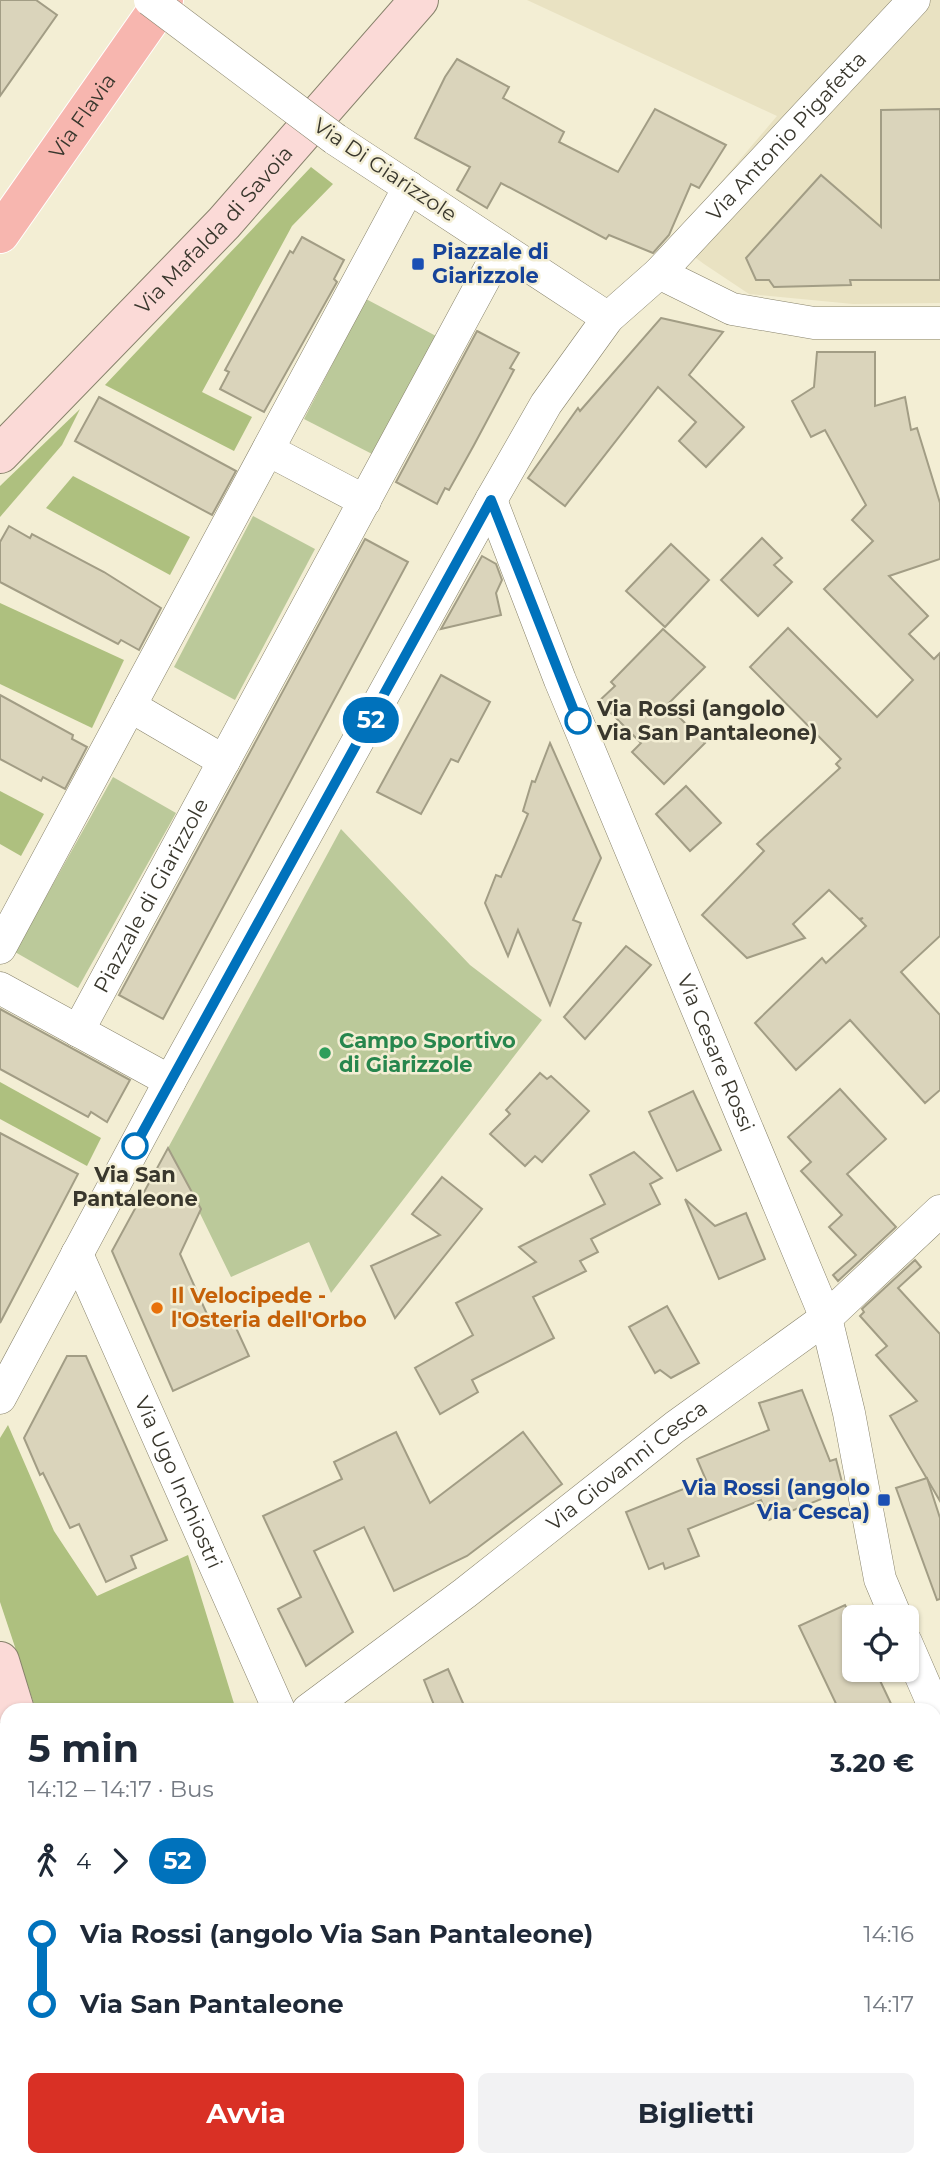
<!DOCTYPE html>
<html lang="it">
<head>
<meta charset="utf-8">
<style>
	:root { --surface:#fff; --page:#f2f2f3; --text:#1f2937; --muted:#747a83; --accent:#d93025 }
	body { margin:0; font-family:Montserrat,sans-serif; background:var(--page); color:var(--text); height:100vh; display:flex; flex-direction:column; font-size:26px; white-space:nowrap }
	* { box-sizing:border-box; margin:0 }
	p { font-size:23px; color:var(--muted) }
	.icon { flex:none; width:38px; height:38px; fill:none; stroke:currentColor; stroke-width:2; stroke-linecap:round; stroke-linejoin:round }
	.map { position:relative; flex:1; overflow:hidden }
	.details { position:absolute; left:0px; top:1703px; width:942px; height:464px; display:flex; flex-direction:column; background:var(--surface); border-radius:21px 21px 0 0; box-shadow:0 2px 5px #0004 }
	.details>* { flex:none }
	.badge { padding:0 14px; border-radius:23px; font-size:24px; line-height:46px }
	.tools { position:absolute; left:842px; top:1605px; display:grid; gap:14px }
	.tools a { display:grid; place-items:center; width:77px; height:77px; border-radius:10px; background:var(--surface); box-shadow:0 2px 5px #0004; font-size:35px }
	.map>.badge { position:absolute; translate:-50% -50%; box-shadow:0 0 0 4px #fff }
	.legs { display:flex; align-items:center; gap:10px; height:77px; padding:0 28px; font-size:23px }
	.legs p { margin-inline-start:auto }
	.head { display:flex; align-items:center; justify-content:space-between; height:119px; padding:0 28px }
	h1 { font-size:38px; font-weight:700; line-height:52px }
	.action { display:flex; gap:14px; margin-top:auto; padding:14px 28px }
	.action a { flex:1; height:80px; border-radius:10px; background:var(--accent); color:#fff; font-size:28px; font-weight:700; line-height:80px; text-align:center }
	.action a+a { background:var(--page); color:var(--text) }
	ul { padding:0 28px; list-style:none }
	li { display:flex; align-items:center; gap:24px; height:70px; font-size:26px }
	li i { display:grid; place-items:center; width:10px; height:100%; margin:0 9px; background:currentColor }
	li i::after { content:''; width:18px; height:18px; margin:-9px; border:5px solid; border-radius:50%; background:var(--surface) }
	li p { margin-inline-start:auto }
	li:first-child i { background:linear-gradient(#0000 50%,currentColor 0) }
	li:last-child i { background:linear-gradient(currentColor 50%,#0000 0) }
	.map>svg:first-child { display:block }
</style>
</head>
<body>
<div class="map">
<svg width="940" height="2166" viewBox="0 0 940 2166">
	<rect width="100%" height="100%" fill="#f3eed4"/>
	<g fill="#e9e2c2">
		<path d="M527,0H940V303L853,304L749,294L704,264L672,240L777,116Z"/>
		<path d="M166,2160H197L198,2166H167Z"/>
	</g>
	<g fill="#bbc99a">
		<path d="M366,299L436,336L374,455L304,419Z"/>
		<path d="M253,516L315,549L235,700L174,667Z"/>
		<path d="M113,777L176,813L78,988L15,952Z"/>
		<path d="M341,829L470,965L542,1020L331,1293L309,1242L231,1277L168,1148Z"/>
		<path d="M0,1736L7,1763V2160H97L98,2166H0Z"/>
	</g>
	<g fill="#aec07f">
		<path d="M311,167L333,184L292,226L202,392L252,417L234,451L105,385Z"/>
		<path d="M80,409L62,445L0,517V486Z"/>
		<path d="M73,476L190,537L170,575L46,508Z"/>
		<path d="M0,603L124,660L92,728L0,684Z"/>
		<path d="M0,791L44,814L21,856L0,844Z"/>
		<path d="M0,1082L101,1138L87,1166L0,1119Z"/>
		<path d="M8,1425L54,1531L97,1596L188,1555L236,1710H36L0,1602V1438Z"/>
		<path d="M137,2160H166L167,2166H139Z"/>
		<path d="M197,2160H291L281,2166H198Z"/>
	</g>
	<g fill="#dad4bb" stroke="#a29d85" stroke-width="2">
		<path d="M0,0H36L57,15L0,96Z"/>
		<path d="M457,59L509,87L503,98L564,132L559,142L618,172L655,109L726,145L699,188L691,184L669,235L653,253L609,235L606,239L501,183L487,208L457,190L470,167L415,138L445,77Z"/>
		<path d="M940,109V280H850L851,285L774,287L769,280H756L746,258L821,175L881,227V110Z"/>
		<path d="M302,237L344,260L334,279L337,282L264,412L220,389L229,372L225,370L249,326L290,251L293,253Z"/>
		<path d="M661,318L723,332L689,375L744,427L706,467L679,441L696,422L658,387L565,506L528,478L578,408L580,411Z"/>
		<path d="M477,331L519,353L510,368L514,370L474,445L449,490L445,488L437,504L396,482Z"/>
		<path d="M817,352H875V406L905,397L911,430L917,428L940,503V559L889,576L928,616L909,634L934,659L940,653V936L901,972L940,1015V1090L925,1103L850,1020L796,1070L755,1023L822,958L826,963L866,926L860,920L863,918L859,919L829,890L793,924L805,938L747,958L702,915L764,851L757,844L840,768L836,764L841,759L750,667L788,628L877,717L913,680L824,589L873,541L852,520L866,505L825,430L811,437L792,401L814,387Z"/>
		<path d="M99,397L236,471L212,515L75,441Z"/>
		<path d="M9,526L30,538L32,534L104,572L161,608L139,650L121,640L118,644L0,582V542Z"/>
		<path d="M762,538L782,558L774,565L792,582L758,616L721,580Z"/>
		<path d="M365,539L408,562L163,1019L119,995Z"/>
		<path d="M671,544L709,580L665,627L626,591Z"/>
		<path d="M482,556L496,564L502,580L496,593L501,615L441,629Z"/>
		<path d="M663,629L705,667L667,705L705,743L664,784L632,752L641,743L599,701L615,686L611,682Z"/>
		<path d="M441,675L490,702L458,762L451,759L421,814L377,792Z"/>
		<path d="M0,695L73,735L72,739L87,747L65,789L43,777L41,781L0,759Z"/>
		<path d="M550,743L601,858L573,920L581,923L550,1005L518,930L508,956L485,903L496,875L501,877L515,845L528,814L523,811L532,781L535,782Z"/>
		<path d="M686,786L721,823L690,851L656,814Z"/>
		<path d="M626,946L651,965L585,1039L564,1017Z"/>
		<path d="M0,1009L130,1080L107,1122L91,1112L88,1117L0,1069Z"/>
		<path d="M540,1073L547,1079L551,1076L589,1111L542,1162L535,1156L525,1166L490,1134L510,1114L506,1110Z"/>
		<path d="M840,1089L886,1139L847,1174L896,1227L838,1281L833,1275L856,1255L829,1227L842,1215L801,1171L811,1162L788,1137Z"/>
		<path d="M693,1091L721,1150L677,1171L649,1112Z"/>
		<path d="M0,1133L78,1174L0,1323Z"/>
		<path d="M168,1148L201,1209L180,1254L211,1323L231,1317L249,1356L173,1391L112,1251Z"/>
		<path d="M634,1152L662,1178L650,1184L660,1204L591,1239L598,1252L580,1261L586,1271L533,1297L554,1338L472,1380L478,1392L440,1414L415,1368L473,1335L456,1303L536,1262L519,1247L605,1204L590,1175Z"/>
		<path d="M442,1177L482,1209L395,1318L371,1266L440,1235L412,1214Z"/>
		<path d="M685,1199L715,1226L746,1213L765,1259L719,1279Z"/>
		<path d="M915,1260L921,1267L898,1288L940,1334V1501L890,1416L917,1401L876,1355L887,1346L860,1316L864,1312L862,1309Z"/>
		<path d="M667,1306L699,1363L671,1378L660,1370L655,1373L629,1327Z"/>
		<path d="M67,1356H86L167,1540L131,1556L136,1568L106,1582L79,1524L70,1528L43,1473L40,1475L24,1438Z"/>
		<path d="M802,1390L830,1461L836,1459L844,1490L769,1520L761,1500L688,1529L699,1556L665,1569L663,1563L649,1569L626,1512L706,1480L697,1459L769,1430L759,1403Z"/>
		<path d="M396,1432L430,1503L523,1432L562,1484L467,1556L394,1591L364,1527L314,1551L353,1632L306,1666L278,1609L301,1597L263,1516L342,1479L334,1462Z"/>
		<path d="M927,1478L940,1518V1599L937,1600L896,1488Z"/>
		<path d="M845,1605L854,1624V1670H875L894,1710H839L799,1626Z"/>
		<path d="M448,1669L466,1710H436L424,1680Z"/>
	</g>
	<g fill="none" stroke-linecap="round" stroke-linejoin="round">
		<g stroke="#87826b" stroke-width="33">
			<g id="street">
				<path d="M335,139L608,318L659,273L732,309L814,323H940"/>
				<path id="s1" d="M659,273L914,0"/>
				<path d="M268,450L365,501"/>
				<path id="s2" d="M491,500L560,680L826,1318L849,1413L880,1579L896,1617"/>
				<path d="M130,706L224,761"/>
				<path d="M0,948L409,187"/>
				<path d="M0,988L170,1081"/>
				<path id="s3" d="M78,1031L501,248"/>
				<path id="s4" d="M77,1254L279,1710"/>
				<path d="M0,1398L170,1081L491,500L546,404L608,318"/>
				<path d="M906,1642L940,1720"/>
				<path id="s5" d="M308,1710L465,1593L675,1427L826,1318L940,1211"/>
				<path d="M934,2065L940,2062"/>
				<path d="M786,2166L796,2160"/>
			</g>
		</g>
		<g stroke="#87826b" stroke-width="40">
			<g id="secondary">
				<path id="s6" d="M0,454L224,223L419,0"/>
				<path d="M0,1661L15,1710"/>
				<path d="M118,2160L119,2166"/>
			</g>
		</g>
		<g stroke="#fff" stroke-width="40">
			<g id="primary">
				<path id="s7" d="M0,234L164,0"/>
			</g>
		</g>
		<use href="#street" stroke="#fff" stroke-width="32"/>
		<use href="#secondary" stroke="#fbdad7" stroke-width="38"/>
		<use href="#primary" stroke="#f7b6af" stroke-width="38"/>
		<g stroke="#7c7969" stroke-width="8">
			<path id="rail" d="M181,2160L182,2166"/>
		</g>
		<use href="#rail" stroke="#f3eed4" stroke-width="5" stroke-dasharray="16" stroke-linecap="butt"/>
		<g stroke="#87826b" stroke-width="33" stroke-linecap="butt">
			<path id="street-bridge" d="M150,0L335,139"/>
		</g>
		<use href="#street-bridge" stroke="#fff" stroke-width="32"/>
	</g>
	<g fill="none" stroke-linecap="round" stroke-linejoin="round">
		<g stroke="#fff" stroke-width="16">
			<path id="line-1" d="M135,1146L491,500L578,721"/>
		</g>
		<use href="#line-1" stroke="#0072bc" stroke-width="10"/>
	</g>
	<g fill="#1a4fb4" stroke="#f3eed4" stroke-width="2.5">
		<rect x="411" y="257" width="14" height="14" rx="3.5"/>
		<rect x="877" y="1493" width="14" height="14" rx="3.5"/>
	</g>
	<g fill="#fff" stroke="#0072bc" stroke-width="3.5">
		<circle cx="578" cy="721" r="12"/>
		<circle cx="135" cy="1146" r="12"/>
	</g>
	<circle fill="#2e9e5b" stroke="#f3eed4" stroke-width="2.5" cx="325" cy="1053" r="7"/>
	<circle fill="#e8710a" stroke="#f3eed4" stroke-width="2.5" cx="157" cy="1308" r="7"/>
	<g text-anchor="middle" stroke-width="5" stroke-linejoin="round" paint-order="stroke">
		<g font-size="21" fill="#39372d" stroke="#f3eed4">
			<text dy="7" stroke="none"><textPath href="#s7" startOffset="144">Via Flavia</textPath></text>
			<text dy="7" stroke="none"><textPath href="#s1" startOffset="187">Via Antonio Pigafetta</textPath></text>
			<text transform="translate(385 170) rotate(34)" y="7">Via Di Giarizzole</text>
			<text dy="7" stroke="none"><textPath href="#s6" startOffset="310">Via Mafalda di Savoia</textPath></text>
			<text dy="7" stroke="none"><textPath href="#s3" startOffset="154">Piazzale di Giarizzole</textPath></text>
			<text dy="7" stroke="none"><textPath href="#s2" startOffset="597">Via Cesare Rossi</textPath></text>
			<text dy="7" stroke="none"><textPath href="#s5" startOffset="402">Via Giovanni Cesca</textPath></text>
			<text dy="7" stroke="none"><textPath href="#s4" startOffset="250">Via Ugo Inchiostri</textPath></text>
		</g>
		<g font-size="21" font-weight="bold" fill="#164399" stroke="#f3eed4" text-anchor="start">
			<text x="432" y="259">Piazzale di<tspan x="432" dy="24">Giarizzole</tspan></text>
			<text x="870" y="1495" text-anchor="end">Via Rossi (angolo<tspan x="870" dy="24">Via Cesca)</tspan></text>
		</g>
		<g font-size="21" font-weight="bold" fill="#39372d" stroke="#f3eed4" text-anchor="start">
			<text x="597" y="716">Via Rossi (angolo<tspan x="597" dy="24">Via San Pantaleone)</tspan></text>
			<text x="135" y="1182" text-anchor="middle">Via San<tspan x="135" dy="24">Pantaleone</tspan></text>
		</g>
		<g font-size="21" font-weight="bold" fill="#27864d" stroke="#f3eed4" text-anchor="start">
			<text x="339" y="1048">Campo Sportivo<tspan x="339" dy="24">di Giarizzole</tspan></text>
		</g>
		<g font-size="21" font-weight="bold" fill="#c56008" stroke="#f3eed4" text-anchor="start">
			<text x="171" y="1303">Il Velocipede -<tspan x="171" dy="24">l'Osteria dell'Orbo</tspan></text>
		</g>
	</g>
</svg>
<div class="tools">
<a><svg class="icon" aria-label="locate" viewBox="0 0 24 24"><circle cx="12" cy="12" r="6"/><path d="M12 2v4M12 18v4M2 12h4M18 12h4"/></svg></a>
</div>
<b class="badge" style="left:371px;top:720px;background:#0072bc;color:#fff">52</b>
<section class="details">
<div class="head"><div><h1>5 min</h1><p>14:12 – 14:17 · Bus</p></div><b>3.20 €</b></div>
<div class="legs"><svg class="icon" aria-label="walk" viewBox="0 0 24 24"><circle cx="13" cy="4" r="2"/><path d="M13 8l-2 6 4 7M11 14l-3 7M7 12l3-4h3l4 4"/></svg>4<svg class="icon" aria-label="forward" viewBox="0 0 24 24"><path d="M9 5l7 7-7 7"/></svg><b class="badge" style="background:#0072bc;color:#fff">52</b></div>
<ul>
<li><i style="color:#0072bc"></i><b>Via Rossi (angolo Via San Pantaleone)</b><p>14:16</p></li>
<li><i style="color:#0072bc"></i><b>Via San Pantaleone</b><p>14:17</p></li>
</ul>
<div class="action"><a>Avvia</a><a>Biglietti</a></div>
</section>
</div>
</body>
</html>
